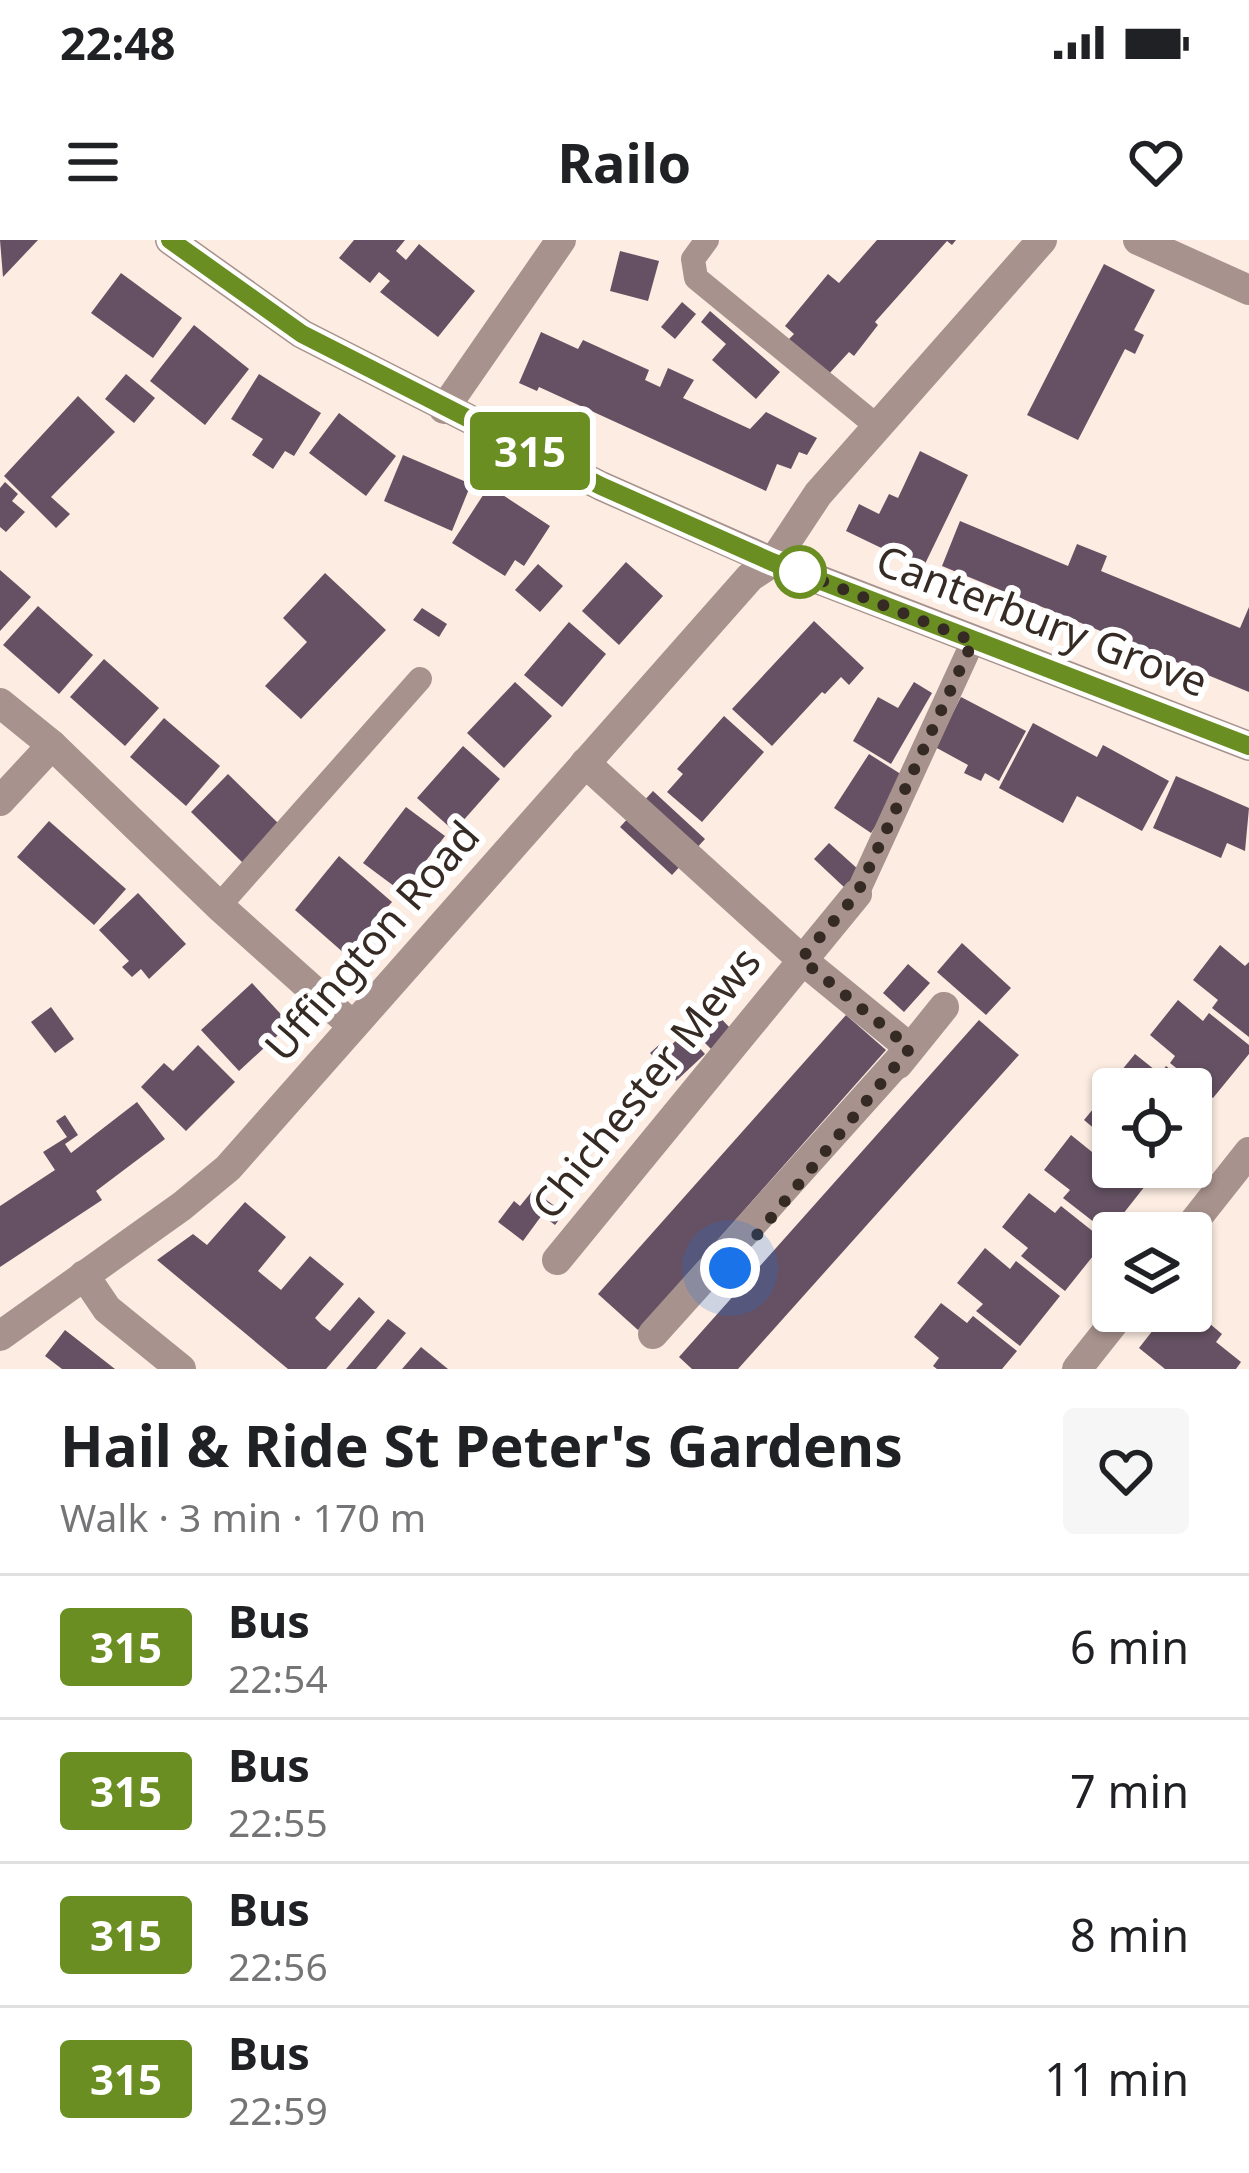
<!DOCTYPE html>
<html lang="en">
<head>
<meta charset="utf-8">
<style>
	:root { --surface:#fff; --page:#f6f6f6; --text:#202124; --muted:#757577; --line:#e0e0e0 }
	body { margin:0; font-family:"Noto Sans",sans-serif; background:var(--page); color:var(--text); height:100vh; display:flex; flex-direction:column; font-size:45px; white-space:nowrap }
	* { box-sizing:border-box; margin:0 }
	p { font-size:39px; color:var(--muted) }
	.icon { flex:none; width:66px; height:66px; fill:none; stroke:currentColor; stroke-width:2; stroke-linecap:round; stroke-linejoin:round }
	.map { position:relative; height:1129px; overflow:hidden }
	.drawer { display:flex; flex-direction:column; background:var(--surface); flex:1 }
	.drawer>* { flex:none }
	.badge { padding:0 24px; border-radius:9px; font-size:42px; line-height:78px }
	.tools { position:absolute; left:1092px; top:828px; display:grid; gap:24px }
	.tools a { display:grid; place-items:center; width:120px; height:120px; border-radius:12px; background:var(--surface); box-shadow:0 3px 9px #0004; font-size:60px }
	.you { position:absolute; width:60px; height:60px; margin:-30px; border:9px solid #fff; border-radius:50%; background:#1a73e8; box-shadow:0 0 0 18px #1a73e833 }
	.map>.badge { position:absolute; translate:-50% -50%; box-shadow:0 0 0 6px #fff }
	.round { display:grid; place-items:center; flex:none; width:126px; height:126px; border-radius:12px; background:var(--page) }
	.head { display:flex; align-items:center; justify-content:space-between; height:204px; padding:0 60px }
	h1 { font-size:57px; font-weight:700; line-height:90px }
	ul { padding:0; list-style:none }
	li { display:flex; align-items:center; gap:36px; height:144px; padding:0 60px; border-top:3px solid var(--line) }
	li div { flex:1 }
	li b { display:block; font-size:45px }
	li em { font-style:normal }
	li .badge { min-width:132px; font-weight:700; text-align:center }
	.status { display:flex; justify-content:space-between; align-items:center; height:84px; padding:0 60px; background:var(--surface); direction:ltr }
	.status svg { height:33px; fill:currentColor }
	header { display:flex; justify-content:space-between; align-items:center; height:156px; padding:0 60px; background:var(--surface); font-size:54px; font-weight:700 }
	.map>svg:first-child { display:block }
</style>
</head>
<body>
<div class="status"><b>22:48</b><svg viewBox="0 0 49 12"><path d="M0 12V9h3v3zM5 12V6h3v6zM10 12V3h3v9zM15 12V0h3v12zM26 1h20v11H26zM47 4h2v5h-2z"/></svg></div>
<header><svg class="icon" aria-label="menu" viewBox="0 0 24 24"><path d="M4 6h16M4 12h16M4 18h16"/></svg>Railo<svg class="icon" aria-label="heart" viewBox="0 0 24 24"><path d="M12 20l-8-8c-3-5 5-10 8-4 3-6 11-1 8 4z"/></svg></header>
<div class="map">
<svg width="1249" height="1129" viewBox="0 0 1249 1129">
	<rect width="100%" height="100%" fill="#fcece1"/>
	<g fill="#655163">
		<path d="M0,0H38L3,37Z"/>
		<path d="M354,0H405L396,11L406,20L419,4L475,51L438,97L380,52L390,41L379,32L370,43L339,18Z"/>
		<path d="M877,0H956L952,5L947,1L875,82L878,85L854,116L849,112L827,136L787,101L794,94L785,86L828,34L839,43Z"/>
		<path d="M620,11L659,21L648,61L610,51Z"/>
		<path d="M1104,24L1155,50L1134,90L1144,95L1135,114L1125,109L1078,200L1027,175Z"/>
		<path d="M121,33L182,78L153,118L91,73Z"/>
		<path d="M682,62L696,74L675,99L661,87Z"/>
		<path d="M710,71L780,132L756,159L712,120L726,104L701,82Z"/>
		<path d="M194,85L249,129L205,185L150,141Z"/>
		<path d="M541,92L578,109L583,100L649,130L645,140L660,147L668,128L694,140L683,158L750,189L766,172L817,198L807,215L799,212L791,229L777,224L766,251L539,147L537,151L519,143Z"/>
		<path d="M126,134L155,158L134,183L105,159Z"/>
		<path d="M259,134L321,173L294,216L285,211L273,229L252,215L263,199L231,179Z"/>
		<path d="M78,156L115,192L51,257L70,274L56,288L4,236Z"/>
		<path d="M339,173L396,216L366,256L309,213Z"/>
		<path d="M920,211L968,235L923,328L846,291L859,264L879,274L889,254L898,258Z"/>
		<path d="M403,215L471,244L452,291L384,261Z"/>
		<path d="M5,242L18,254L12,261L25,272L6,292L0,287V248Z"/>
		<path d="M489,246L550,286L524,326L515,320L505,336L452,303Z"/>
		<path d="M960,281L1068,326L1077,304L1107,316L1101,331L1240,388L1249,367V452L942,326Z"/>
		<path d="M626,322L663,356L619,405L582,371Z"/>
		<path d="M538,324L563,346L540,372L515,350Z"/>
		<path d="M0,330L31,357L0,391Z"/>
		<path d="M325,333L386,390L301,479L265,446L307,402L283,378Z"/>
		<path d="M38,366L93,415L59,454L3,405Z"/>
		<path d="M422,368L447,384L439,397L413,380Z"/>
		<path d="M814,381L864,428L849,445L841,437L825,454L822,452L772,506L732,469Z"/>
		<path d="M569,382L606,414L562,467L524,435Z"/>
		<path d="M104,419L159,468L125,506L70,457Z"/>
		<path d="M515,442L552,476L504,528L467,493Z"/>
		<path d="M914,442L932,453L891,524L853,501L878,457L898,468Z"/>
		<path d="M961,457L1026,491L999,541L985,533L981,541L964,533L968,525L935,507Z"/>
		<path d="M724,476L764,512L702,582L667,552L683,534L677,529Z"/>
		<path d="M164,478L220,526L186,566L130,517Z"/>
		<path d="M1033,483L1097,517L1103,505L1169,541L1142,591L1077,556L1063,583L999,548Z"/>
		<path d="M463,506L500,539L454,591L417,558Z"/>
		<path d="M869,514L907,538L871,593L834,568Z"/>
		<path d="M228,534L281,586L244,624L191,572Z"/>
		<path d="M1176,536L1249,568L1245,611L1227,603L1221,618L1153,588Z"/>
		<path d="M653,551L705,599L672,635L620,587Z"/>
		<path d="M406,567L445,596L402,652L363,623Z"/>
		<path d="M49,581L126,649L94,685L17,617Z"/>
		<path d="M829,603L860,631L845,648L814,619Z"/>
		<path d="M339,616L392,662L345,714L295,670Z"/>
		<path d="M138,653L186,704L149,739L141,729L132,737L122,727L129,721L99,690Z"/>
		<path d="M962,703L1011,748L986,775L937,732Z"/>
		<path d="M1220,705L1245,726L1249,722V797L1212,768L1218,760L1193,740Z"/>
		<path d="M908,724L930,743L904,772L883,753Z"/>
		<path d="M252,743L290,784L239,831L201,790Z"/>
		<path d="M1178,760L1203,781L1209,773L1249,805V814L1213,858L1170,823L1175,816L1150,795Z"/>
		<path d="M51,767L74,799L55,813L31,782Z"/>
		<path d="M711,768L731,789L711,809L690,788Z"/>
		<path d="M846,775L886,810L638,1090L598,1054Z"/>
		<path d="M979,780L1019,815L738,1129H692L679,1117Z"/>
		<path d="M685,792L705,814L676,841L650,813L660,804L666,810Z"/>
		<path d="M198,805L235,842L186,891L141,847L164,823L173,831Z"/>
		<path d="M1135,814L1160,834L1166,826L1210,861L1191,886V849H1113V853L1107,848Z"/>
		<path d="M137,862L165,899L96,951L102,960L0,1027V966L55,930L43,912L67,897L56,881L65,875L78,895L65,904L71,913Z"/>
		<path d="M1098,863L1113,875V927H1160L1108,993L1063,958L1070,950L1044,930L1071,895L1097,916L1104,908L1109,901L1084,880Z"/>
		<path d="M533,950L564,973L555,985L542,975L523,1001L498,982L514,961L520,966Z"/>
		<path d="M1029,953L1055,973L1061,966L1105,1001L1065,1051L1021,1016L1028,1008L1002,987Z"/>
		<path d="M245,962L286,997L258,1031L270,1041L281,1050L310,1016L344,1044L315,1078L322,1085L330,1091L359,1057L375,1072L326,1129H288L157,1020L193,994L207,1005Z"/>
		<path d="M985,1008L1010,1029L1016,1021L1060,1056L1020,1106L976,1071L983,1064L957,1043Z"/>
		<path d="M941,1063L967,1083L973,1076L1017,1111L1002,1129H937L933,1126L939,1118L914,1097Z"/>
		<path d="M1191,1068L1222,1094L1216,1102L1241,1122L1236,1129H1165L1139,1108L1168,1071Z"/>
		<path d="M388,1079L406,1093L376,1129H346Z"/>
		<path d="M65,1090L115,1129H62L45,1116Z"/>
		<path d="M421,1107L437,1120L448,1129H402Z"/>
	</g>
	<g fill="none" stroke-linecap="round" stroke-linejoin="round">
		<g stroke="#a7928d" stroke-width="24">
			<path d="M707,0L693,19L696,38L878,187"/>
			<path d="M857,654L973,401"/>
			<path d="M219,666L420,439"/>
		</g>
		<g stroke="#a7928d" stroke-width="30">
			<path d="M170,0L302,94L601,246L773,322L1249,506"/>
			<path d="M1138,0L1249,50"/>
			<path d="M444,169L561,0"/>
			<path d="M0,463L52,505L219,666L353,786"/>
			<path d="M585,523L801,719L910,808L653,1094"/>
			<path d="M0,561L52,505"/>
			<path d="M898,824L944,767"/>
			<path d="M1185,993L1249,912"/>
			<path d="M557,1020L857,654"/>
			<path d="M84,1035L107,1069L181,1129"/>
			<path d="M0,1096L182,966L228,928L750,337L773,322L818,254L1042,0"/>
			<path d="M1077,1129L1123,1071"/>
		</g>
	</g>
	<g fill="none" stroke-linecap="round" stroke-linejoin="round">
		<g stroke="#fff" stroke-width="27">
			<path id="line" d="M170,0L302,94L601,246L772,322L1249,506"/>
		</g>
		<use href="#line" stroke="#6b8e23" stroke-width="18"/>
		<path stroke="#362b24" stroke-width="12" stroke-dasharray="0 21.6" d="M730,1028L910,808L801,719L857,654L973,401L800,332"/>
	</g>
	<circle fill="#fff" stroke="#6b8e23" stroke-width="6" cx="800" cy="332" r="24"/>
	<g text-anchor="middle" stroke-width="12" stroke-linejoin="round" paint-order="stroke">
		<g font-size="42" fill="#362b24" stroke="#fff">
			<text transform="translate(1042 381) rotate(21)" y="15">Canterbury Grove</text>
			<text transform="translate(372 701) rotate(-49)" y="15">Uffington Road</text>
			<text transform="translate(646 843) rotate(-51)" y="15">Chichester Mews</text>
		</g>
	</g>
</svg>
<div class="tools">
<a><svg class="icon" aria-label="locate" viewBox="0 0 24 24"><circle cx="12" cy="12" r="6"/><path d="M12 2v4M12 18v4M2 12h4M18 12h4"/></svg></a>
<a><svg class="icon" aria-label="layers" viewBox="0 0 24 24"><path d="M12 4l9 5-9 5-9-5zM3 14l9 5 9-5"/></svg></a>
</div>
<div class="you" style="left:730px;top:1028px"></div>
<b class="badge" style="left:530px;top:211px;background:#6b8e23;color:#fff">315</b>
</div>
<section class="drawer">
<div class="head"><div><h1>Hail &amp; Ride St Peter's Gardens</h1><p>Walk · 3 min · 170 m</p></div><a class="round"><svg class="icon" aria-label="heart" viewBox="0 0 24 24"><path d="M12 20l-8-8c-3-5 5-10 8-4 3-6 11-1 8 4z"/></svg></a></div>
<ul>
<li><span class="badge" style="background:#6b8e23;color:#fff">315</span><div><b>Bus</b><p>22:54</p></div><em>6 min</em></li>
<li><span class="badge" style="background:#6b8e23;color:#fff">315</span><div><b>Bus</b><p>22:55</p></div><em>7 min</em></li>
<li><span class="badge" style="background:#6b8e23;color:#fff">315</span><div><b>Bus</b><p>22:56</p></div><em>8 min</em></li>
<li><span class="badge" style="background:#6b8e23;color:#fff">315</span><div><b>Bus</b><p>22:59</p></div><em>11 min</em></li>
</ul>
</section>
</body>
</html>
